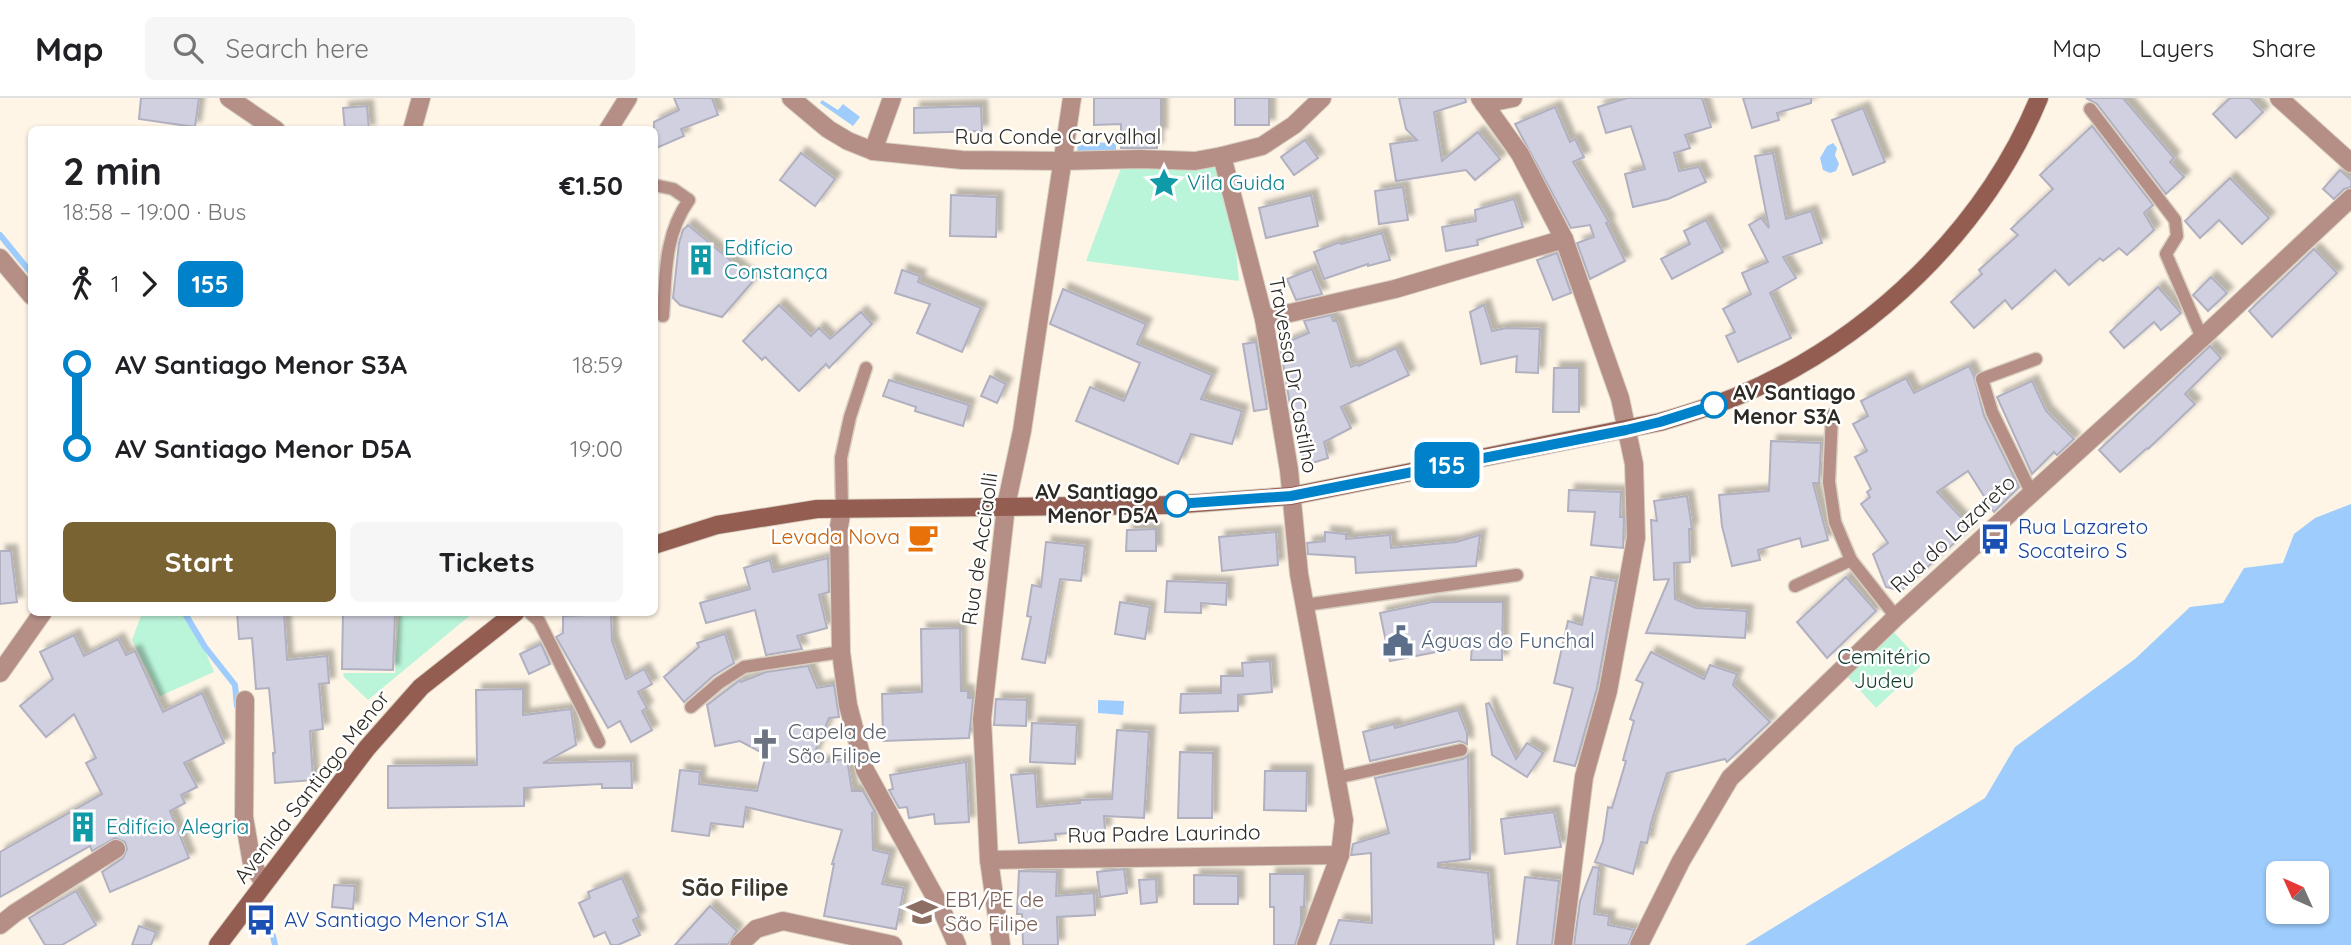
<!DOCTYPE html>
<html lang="en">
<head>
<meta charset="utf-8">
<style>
	:root { --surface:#fff; --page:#f6f6f6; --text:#202124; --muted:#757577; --line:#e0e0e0; --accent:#7a6333 }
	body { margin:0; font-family:Quicksand,sans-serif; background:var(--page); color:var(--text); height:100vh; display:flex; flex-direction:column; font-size:26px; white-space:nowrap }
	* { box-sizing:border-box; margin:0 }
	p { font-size:23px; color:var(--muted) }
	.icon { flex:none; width:38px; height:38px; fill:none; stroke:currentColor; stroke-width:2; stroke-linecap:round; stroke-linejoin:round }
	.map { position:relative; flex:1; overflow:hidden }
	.drawer { position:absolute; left:28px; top:28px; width:630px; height:490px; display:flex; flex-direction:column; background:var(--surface); border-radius:10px; box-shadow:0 2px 5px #0004 }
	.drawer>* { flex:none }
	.badge { padding:0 14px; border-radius:10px; font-size:24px; line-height:46px }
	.needle { width:46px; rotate:315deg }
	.fabs { position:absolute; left:2266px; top:763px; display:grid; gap:14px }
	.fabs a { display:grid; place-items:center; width:63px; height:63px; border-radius:10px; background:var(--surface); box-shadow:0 2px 5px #0004; font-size:35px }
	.map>.badge { position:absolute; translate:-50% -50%; box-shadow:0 0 0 4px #fff }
	.legs { display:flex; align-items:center; gap:10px; height:77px; padding:0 35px; font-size:23px }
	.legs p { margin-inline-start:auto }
	.headline { display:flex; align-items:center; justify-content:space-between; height:119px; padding:0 35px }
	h1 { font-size:38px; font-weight:700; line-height:52px }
	.cta { display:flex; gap:14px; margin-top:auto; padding:14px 35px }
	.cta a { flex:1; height:80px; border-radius:10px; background:var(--accent); color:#fff; font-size:28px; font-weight:700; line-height:80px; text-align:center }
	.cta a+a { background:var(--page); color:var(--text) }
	ul { padding:0 35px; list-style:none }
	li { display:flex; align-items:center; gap:24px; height:84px; font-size:26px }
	li i { display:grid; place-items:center; width:10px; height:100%; margin:0 9px; background:currentColor }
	li i::after { content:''; width:18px; height:18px; margin:-9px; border:5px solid; border-radius:50%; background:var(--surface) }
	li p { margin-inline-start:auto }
	li:first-child i { background:linear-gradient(#0000 50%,currentColor 0) }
	li:last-child i { background:linear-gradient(currentColor 50%,#0000 0) }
	header { display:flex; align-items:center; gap:42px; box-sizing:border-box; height:98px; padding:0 35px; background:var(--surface); border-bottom:2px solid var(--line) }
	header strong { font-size:33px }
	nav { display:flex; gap:38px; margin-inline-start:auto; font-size:24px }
	.search { width:490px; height:63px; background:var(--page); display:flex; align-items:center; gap:18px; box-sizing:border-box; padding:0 24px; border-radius:10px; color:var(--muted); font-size:26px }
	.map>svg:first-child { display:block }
</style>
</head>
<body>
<header>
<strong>Map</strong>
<div class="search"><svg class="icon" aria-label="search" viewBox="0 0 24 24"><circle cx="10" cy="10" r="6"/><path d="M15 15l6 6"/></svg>Search here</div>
<nav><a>Map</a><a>Layers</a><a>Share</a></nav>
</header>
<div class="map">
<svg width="2351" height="847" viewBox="0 0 2351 847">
	<defs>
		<filter id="shadow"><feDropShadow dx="6" dy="-6" stdDeviation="2" flood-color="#0004"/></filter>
	</defs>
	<rect width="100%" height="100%" fill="#fef5e6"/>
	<g fill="#baf5d9">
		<path d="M1218,63L1234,133L1239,183L1086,163L1121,70Z"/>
		<path d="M142,515H189L214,574L160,598L132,542Z"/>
		<path d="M399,515H473L368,602L344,579L343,575H395Z"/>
		<path d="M1891,531L1923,566L1876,610L1844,575Z"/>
	</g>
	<g fill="#9dccfd" fill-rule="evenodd">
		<path d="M822,2L838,12L843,6L860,19L853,28L820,5Z"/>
		<path d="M1078,44L1116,45V55H1077Z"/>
		<path d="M1833,45L1837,50L1835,57L1839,66L1836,73L1830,75L1823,72L1820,60L1827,48Z"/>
		<path d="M2351,406V847H1745L1985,700L2015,649L2135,561L2190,509L2223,505L2244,470L2283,465L2294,436L2315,420ZM2278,775H2317V814H2278Z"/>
		<path d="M1098,602L1124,603L1123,617L1098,615Z"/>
	</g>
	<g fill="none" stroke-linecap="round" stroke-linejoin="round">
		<g stroke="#9dccfd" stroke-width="6">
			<path d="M0,137L32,176"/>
			<path d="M184,514L205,549L235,587L237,608"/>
			<path d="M273,838L275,847"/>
		</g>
	</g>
	<g fill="#d0d0e0" stroke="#b0b0c0" stroke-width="2" filter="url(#shadow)">
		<path d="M141,0H199L195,29L139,21Z"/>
		<path d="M674,0H712L718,17L681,31L684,38L654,51V24L679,12Z"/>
		<path d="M1094,0H1161V36H1157V50H1121V26L1094,27Z"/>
		<rect x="1235" y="0" width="34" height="27"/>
		<path d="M1399,0H1465L1466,4L1434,14L1442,63L1478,34L1500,61L1475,82L1466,72L1396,83L1390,46L1417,42L1406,31Z"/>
		<path d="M1627,0H1702L1711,29L1685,37L1690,50L1674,55L1679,73L1699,69L1706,84L1668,101L1633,109L1625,76L1645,71L1631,28L1606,35L1598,9Z"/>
		<path d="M1743,0H1811V5L1777,15L1779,22L1752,30Z"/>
		<path d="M2086,0H2123L2174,60L2170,64L2184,79L2166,96L2097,6Z"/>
		<path d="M2230,0H2250L2263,14L2236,40L2213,16Z"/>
		<path d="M367,8L369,32H345L343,10Z"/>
		<path d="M981,8L982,33L914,35V10Z"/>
		<path d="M1555,9L1570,44L1575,41L1584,59L1573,64L1609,124L1606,125L1625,163L1590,181L1577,145L1594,139L1590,127L1571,130L1515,26Z"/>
		<path d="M1863,10L1885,64L1853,77L1832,22Z"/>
		<path d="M2092,28L2153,107L2144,115L2154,132L2127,157L2119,150L2103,163L2100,160L2069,187L2055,172L2012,211L2005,202L1974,230L1951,204L1982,176L1979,172L2018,137L2011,131L2053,91L2040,77Z"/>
		<path d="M1305,42L1318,60L1294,77L1281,59Z"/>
		<path d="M801,55L835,81L815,108L780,82Z"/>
		<path d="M1773,55L1786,121L1811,113L1822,145L1783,159L1796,180L1770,195L1791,240L1738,264L1726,238L1735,234L1723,211L1751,196L1742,175L1768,164L1749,127L1761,120L1769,130L1755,58Z"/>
		<path d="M2340,72L2351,82V89L2344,91L2334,101L2323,91Z"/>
		<path d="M2230,80L2269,120L2242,146L2219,122L2200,140L2185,123Z"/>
		<path d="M1403,89L1408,122L1379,126L1375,93Z"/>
		<path d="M951,97L997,99L996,139L950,138Z"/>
		<path d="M1311,97L1318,128L1266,140L1259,110Z"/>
		<path d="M1514,101L1523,129L1477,142L1478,147L1446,153L1442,129L1476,123L1475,112Z"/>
		<path d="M1706,122L1723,154L1672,181L1661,161L1690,146L1684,133Z"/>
		<path d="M688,127L754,182L722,219L680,207L673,200L679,145L683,132Z"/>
		<path d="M1382,135L1390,162L1368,168V166L1324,181L1314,154L1340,144L1341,146Z"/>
		<path d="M2314,151L2337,175L2272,239L2249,213Z"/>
		<path d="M1557,155L1571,195L1553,202L1537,162Z"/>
		<path d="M1312,171L1322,196L1296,202L1287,181Z"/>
		<path d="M902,172L920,178L918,184L981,210L962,254L917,235L930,206L895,195Z"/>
		<path d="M2211,179L2227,195L2208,213L2193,197Z"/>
		<path d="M2158,189L2181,215L2161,232L2154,224L2124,250L2110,234Z"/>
		<path d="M1063,191L1146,226L1137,246L1212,277L1201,301L1242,313L1232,346L1191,336L1178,366L1076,323L1090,289L1124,303L1140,265L1050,226Z"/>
		<path d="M779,207L811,238L819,230L830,241L861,214L872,226L829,270L826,266L799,293L765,259L762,262L743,243Z"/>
		<path d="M1484,207L1492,233L1507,230L1540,231L1538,275L1516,274L1517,258L1481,266L1470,214Z"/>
		<path d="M1331,217L1333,223H1337L1351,269L1358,266L1359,268L1396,250L1409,277L1341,309L1351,330L1324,344L1328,360L1306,367L1298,341L1302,340L1291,313L1280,247L1309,235L1304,223Z"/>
		<path d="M1256,244L1267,311L1254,313L1243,246Z"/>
		<path d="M2210,248L2221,260L2185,296L2195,306L2148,351L2147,350L2120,374L2099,352Z"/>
		<path d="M1969,268L1974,278L1984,318L2019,389L1994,414L1968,373L1937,394L1971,430L1901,493L1886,489L1873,456L1888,445L1861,406L1870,399L1867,394L1871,391L1855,359L1867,353L1853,326L1868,318L1861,303L1906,280L1914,295Z"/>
		<path d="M1554,270H1579V314H1553Z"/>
		<path d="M990,278L1006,286L997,305L981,298Z"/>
		<path d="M889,282L969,307L963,328L915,313L916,309L883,298Z"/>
		<path d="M2032,283L2046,313L2074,341L2057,357L2054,354L2032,376L1997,299Z"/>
		<path d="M1771,343L1821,345L1819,385H1813L1828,442L1802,449L1800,440L1758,452L1760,462L1732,468L1722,428L1719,397L1769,393Z"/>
		<path d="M1569,392L1621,394L1620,419H1624L1623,450L1591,447L1595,414L1568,413Z"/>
		<path d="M1687,398L1692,431H1689L1690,464L1674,465L1675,501L1696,510L1747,513L1745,540L1646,535L1669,481L1654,482L1651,422L1657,423L1654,403Z"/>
		<path d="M1156,431V453H1126L1127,432Z"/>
		<path d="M1276,434L1278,467L1222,473L1219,439Z"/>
		<path d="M1325,434L1346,436V441L1390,437L1391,450L1456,444L1480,437L1476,468L1356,475L1355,459L1308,456L1307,445L1325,443Z"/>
		<path d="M1046,444L1085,448L1081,483L1060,481L1045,565L1022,561L1031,519L1027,518L1032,487L1041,489Z"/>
		<path d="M0,453H11L17,504L0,506Z"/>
		<path d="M828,460L829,494L819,497L827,530L797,538L802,551L766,557L755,512L706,525L700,505L750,491L744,470L770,462L773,474Z"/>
		<path d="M1591,479L1616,483L1597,590L1575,668L1554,663L1573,590L1554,585L1568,523L1582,527Z"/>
		<path d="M1846,479L1876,513L1827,560L1797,524Z"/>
		<path d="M1167,483L1227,485L1226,507L1201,505V515L1165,514Z"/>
		<path d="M1120,504L1150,509L1145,541L1115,536Z"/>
		<path d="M1432,504H1503L1502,562H1471L1472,547L1390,563L1380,515Z"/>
		<path d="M237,514H284L287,562L327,558L329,585L319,586L323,631L310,633L313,682L275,685L273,655H275L269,590L256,591L252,540L239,541Z"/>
		<path d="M343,514H395L393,572L342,571Z"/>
		<path d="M611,516L612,543L626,581L644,571L652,586L638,594L647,610L642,613L652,632L631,644L620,623L608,630L556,539L563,535V518Z"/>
		<path d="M960,530L961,593H968V600H973L969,640L883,643L882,596L922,594L921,531Z"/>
		<path d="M725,536L734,565L713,578L684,604L664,579L699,549L697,545Z"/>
		<path d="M74,537L84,558L118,541L126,557L135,553L163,614L202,595L224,645L184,665L197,689L181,697L185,705L170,713L189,760L110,794L102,774L123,760L127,751L125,744L115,740L92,753L90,748L0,799V754L102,696L86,665L96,660L74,616L46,639L20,608L53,581L40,554Z"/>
		<path d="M541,546L550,566L529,576L520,556Z"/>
		<path d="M1651,554L1704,581L1710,567L1737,576L1733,587L1770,624L1727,664L1725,661L1667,675L1651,725L1647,745L1641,744L1633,776L1595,764L1603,743L1608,709L1612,710L1626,663L1623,662L1634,623L1630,621L1643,585L1636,582Z"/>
		<path d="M1270,563L1272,594L1238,597V613L1180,615L1181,596L1221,595V578H1243L1242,565Z"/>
		<path d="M808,568L817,590L834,587L839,619L829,620L810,666L847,661L852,693H863L875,714L872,715L873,752L890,756L882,786L904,790L896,831L824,818L834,766H832L842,732L746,709L743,729L711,725L709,738L672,733L680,672L700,674L699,686L757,693L766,657L740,643L715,648L707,607L740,582L741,584L766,574Z"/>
		<path d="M523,591V617L571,611L576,647L543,665L631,663L632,690H602V686L524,690V708L388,710V668L477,667L476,592Z"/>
		<path d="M996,601L1027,602L1026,628L994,627Z"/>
		<path d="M1489,605L1516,661L1527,645L1543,655L1527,679L1492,657L1486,606Z"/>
		<path d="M1458,612L1467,635V646L1459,643L1370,663L1363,634L1394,626L1395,630Z"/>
		<path d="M1032,625L1077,627L1075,666L1030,664Z"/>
		<path d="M1117,632L1149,634L1144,720L1104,718L1105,733L1055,736L1056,742L1019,745L1011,677L1035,675L1037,709L1080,705V702L1112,701Z"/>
		<path d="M1180,654L1213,655L1212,720H1178Z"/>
		<path d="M1468,658L1470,761L1438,765V769L1488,775L1494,847H1330L1339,822L1372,825L1371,755L1351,757L1353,746L1389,735L1375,680L1463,661Z"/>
		<path d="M966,664L969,724L935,726L934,716L909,720L907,709L899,710L889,692L893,691L890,677Z"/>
		<path d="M1265,673H1307L1306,713L1264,712Z"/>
		<path d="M1554,714L1561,749L1505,756L1501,721Z"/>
		<path d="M1593,769L1599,770L1594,816L1609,818L1608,827L1634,832L1628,847H1574L1580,803Z"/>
		<path d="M1124,771L1127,795L1100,799L1097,774Z"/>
		<path d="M1019,773L1057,774L1056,798L1094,795L1095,817L1057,819L1058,847H1023L1022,816H1017Z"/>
		<path d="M1270,776H1305L1304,809H1301V827L1295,847H1274V809H1270Z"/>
		<path d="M1194,777L1238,778V806H1194Z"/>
		<path d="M1525,779L1559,783L1552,847H1517Z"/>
		<path d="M622,780L639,819L633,822L640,837L618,847H611L605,834L594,839L579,805L590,800L588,794Z"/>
		<path d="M1156,781L1157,804L1141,806L1139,782Z"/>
		<path d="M334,787L355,788L353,811L332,809Z"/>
		<path d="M76,793L96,827L62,847H45L29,820Z"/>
		<path d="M710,808L737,833L728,846L675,847Z"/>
		<path d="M139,828L156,834L151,847H132Z"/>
	</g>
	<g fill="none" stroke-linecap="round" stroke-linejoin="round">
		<g stroke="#d8d0c3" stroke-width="15">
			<g id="service">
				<path d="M2090,11L2175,122L2177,138L2166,156L2202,240"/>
				<path d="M654,87L673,91L689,102C664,137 666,176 663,218"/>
				<path d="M1832,317L1829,384L1835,424L1851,462L1896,519"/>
				<path d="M2031,394L1992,314L1982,281L2036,261"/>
				<path d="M842,410L841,360L850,319L866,270"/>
				<path d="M1795,488L1851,462"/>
				<path d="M1305,507L1517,477"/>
				<path d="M529,514L539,523L599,644"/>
				<path d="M691,609L719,585L744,569L841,554"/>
				<path d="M1336,680L1461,652"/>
			</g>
		</g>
		<g stroke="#d8d0c3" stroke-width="20">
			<g id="minor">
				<path d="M229,0L276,32"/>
				<path d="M1480,0L1520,56L1564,141L1620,300L1634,366L1636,440L1608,593L1584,679L1563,847"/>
				<path d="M2279,0L2351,65"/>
				<path d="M1484,6L1513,0"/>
				<path d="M412,32L421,0"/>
				<path d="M873,53L892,0"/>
				<path d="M1222,58L1264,221L1289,372L1299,476L1344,722L1340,757L1306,847"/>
				<path d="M0,160L32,198"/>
				<path d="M1264,221L1395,191L1564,141"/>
				<path d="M842,410L839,429L841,554L848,607L865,672L940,808L957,847"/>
				<path d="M245,602L244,719L252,766L264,785"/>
				<path d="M989,762L1340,757"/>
				<path d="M0,827L15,815L116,751"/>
				<path d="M739,847L756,831L783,823L893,847"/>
				<path d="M1001,847L989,762L982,621L1006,408L1022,333L1072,0"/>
				<path d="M1639,847L1681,763L1730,680L1896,519L2202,240L2351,100"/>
			</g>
		</g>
		<g stroke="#d8d0c3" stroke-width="20">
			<g id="tertiary">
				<path d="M791,0L828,31L848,43L873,53L962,62L1061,63L1140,61L1195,63L1222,58L1262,48L1294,27L1322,0"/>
				<path d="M608,32L628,0"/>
				<path d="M0,575L43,514"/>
			</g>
		</g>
		<g stroke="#d8d0c3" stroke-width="20">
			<g id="secondary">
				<path d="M654,447L717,427L817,411L1171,407L1291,398L1660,324C1687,316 1714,308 1740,297C1871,241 1985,131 2039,0"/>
				<path d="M218,847L367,650L421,589L516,514"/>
			</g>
		</g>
		<use href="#service" stroke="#b58f86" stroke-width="12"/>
		<use href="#minor" stroke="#b58f86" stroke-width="18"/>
		<use href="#tertiary" stroke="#b58f86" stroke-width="18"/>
		<use href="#secondary" stroke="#935e51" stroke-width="18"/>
	</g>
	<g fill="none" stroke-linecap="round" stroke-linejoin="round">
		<g stroke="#fff" stroke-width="16">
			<path id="line-1" d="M1177,406L1291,398L1626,332L1660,324L1714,307"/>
		</g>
		<use href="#line-1" stroke="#0082ca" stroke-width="10"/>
	</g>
	<defs>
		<g id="sight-bare" transform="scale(2.415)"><path d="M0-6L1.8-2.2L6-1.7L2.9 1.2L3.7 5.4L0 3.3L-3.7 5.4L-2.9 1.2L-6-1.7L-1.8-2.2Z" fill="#0f9aa8" stroke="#fff" stroke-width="2.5" paint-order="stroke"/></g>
		<g id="building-bare" transform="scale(2.415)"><path d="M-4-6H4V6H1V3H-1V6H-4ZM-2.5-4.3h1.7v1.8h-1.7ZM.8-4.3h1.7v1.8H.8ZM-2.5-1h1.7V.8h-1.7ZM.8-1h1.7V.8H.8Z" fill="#0f9aa8" stroke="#fff" stroke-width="2.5" paint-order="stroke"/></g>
		<g id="cafe-bare" transform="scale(2.415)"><path d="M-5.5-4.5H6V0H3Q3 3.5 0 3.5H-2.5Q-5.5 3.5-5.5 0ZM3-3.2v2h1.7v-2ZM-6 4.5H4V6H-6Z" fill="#e8710a" stroke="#fff" stroke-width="2.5" paint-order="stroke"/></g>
		<g id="bus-bare" transform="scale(2.415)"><path d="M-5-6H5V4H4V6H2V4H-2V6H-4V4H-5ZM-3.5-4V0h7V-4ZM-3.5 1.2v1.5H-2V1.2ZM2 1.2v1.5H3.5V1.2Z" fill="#1a4fb4" stroke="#fff" stroke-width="2.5" paint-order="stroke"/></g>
		<g id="civic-bare" transform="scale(2.415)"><path d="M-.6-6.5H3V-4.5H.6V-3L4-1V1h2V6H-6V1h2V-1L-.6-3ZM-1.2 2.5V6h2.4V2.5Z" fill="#5c6f8a" stroke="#fff" stroke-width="2.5" paint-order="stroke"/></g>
		<g id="church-bare" transform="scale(2.415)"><path d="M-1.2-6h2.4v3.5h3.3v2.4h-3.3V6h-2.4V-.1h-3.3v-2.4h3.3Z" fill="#6b7280" stroke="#fff" stroke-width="2.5" paint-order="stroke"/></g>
		<g id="school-bare" transform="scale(2.415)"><path d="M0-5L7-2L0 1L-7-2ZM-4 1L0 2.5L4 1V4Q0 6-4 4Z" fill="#8d6e63" stroke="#fff" stroke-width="2.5" paint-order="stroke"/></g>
	</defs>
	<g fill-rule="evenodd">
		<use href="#sight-bare" x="1164" y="85"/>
		<use href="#building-bare" x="701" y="162"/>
		<use href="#cafe-bare" x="923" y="439"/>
		<use href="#bus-bare" x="1995" y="441"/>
		<use href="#civic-bare" x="1398" y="543"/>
		<use href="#church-bare" x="765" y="646"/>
		<use href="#building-bare" x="83" y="729"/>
		<use href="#school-bare" x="922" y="814"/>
		<use href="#bus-bare" x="261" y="822"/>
	</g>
	<g fill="#fff" stroke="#0082ca" stroke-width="3.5">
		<circle cx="1714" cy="307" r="12"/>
		<circle cx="1177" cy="406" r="12"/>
	</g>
	<g text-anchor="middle" stroke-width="5" stroke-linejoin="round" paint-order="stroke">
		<g font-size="21" fill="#2d2a24" stroke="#fff">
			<text x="1058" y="46">Rua Conde Carvalhal</text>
			<text transform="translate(1293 277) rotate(80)" y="7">Travessa Dr Castilho</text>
			<text transform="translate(1953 436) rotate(-43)" y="7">Rua do Lazareto</text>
			<text transform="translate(980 451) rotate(-82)" y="7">Rua de Acciaolli</text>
			<text transform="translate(312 689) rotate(-52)" y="7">Avenida Santiago Menor</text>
			<text transform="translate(1164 736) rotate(-1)" y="7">Rua Padre Laurindo</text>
		</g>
		<g font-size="21" fill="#0d838f" stroke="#fff" text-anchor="start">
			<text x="1187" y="92">Vila Guida</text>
			<text x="724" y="157">Edifício<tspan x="724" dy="24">Constança</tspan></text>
			<text x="106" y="736">Edifício Alegria</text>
		</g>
		<g font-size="21" font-weight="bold" fill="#2d2a24" stroke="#fff" text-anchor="start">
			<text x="1733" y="302">AV Santiago<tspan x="1733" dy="24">Menor S3A</tspan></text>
			<text x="1158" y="401" text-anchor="end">AV Santiago<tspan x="1158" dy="24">Menor D5A</tspan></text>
		</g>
		<g font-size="21" fill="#164399" stroke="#fff" text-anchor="start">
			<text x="2018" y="436">Rua Lazareto<tspan x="2018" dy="24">Socateiro S</tspan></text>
			<text x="284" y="829">AV Santiago Menor S1A</text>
		</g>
		<g font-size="21" fill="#c56008" stroke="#fff" text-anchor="end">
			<text x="900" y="446">Levada Nova</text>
		</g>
		<g font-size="21" fill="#4e5e75" stroke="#fff" text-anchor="start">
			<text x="1421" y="550">Águas do Funchal</text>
		</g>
		<g font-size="21" fill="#133c2b" stroke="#fff">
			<text x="1884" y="566">Cemitério<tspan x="1884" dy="24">Judeu</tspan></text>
		</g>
		<g font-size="21" fill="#5b616d" stroke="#fff" text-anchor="start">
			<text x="788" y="641">Capela de<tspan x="788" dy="24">São Filipe</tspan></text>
		</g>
		<g font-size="21" fill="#785e54" stroke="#fff" text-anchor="start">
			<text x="945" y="809">EB1/PE de<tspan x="945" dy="24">São Filipe</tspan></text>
		</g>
		<g font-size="23" font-weight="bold" fill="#3e372b" stroke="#fff">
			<text x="735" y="798">São Filipe</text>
		</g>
	</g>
</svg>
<div class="fabs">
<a><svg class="needle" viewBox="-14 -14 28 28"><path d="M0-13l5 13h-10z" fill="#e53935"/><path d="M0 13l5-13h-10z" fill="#757577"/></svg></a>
</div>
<b class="badge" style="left:1447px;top:367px;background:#0082ca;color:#fff">155</b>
<section class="drawer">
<div class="headline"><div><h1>2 min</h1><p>18:58 – 19:00 · Bus</p></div><b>€1.50</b></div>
<div class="legs"><svg class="icon" aria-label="walk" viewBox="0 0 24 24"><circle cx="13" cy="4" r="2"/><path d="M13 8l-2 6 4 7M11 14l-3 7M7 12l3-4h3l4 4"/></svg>1<svg class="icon" aria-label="forward" viewBox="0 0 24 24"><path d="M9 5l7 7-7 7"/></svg><b class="badge" style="background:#0082ca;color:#fff">155</b></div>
<ul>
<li><i style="color:#0082ca"></i><b>AV Santiago Menor S3A</b><p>18:59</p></li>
<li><i style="color:#0082ca"></i><b>AV Santiago Menor D5A</b><p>19:00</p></li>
</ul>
<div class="cta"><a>Start</a><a>Tickets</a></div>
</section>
</div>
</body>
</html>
